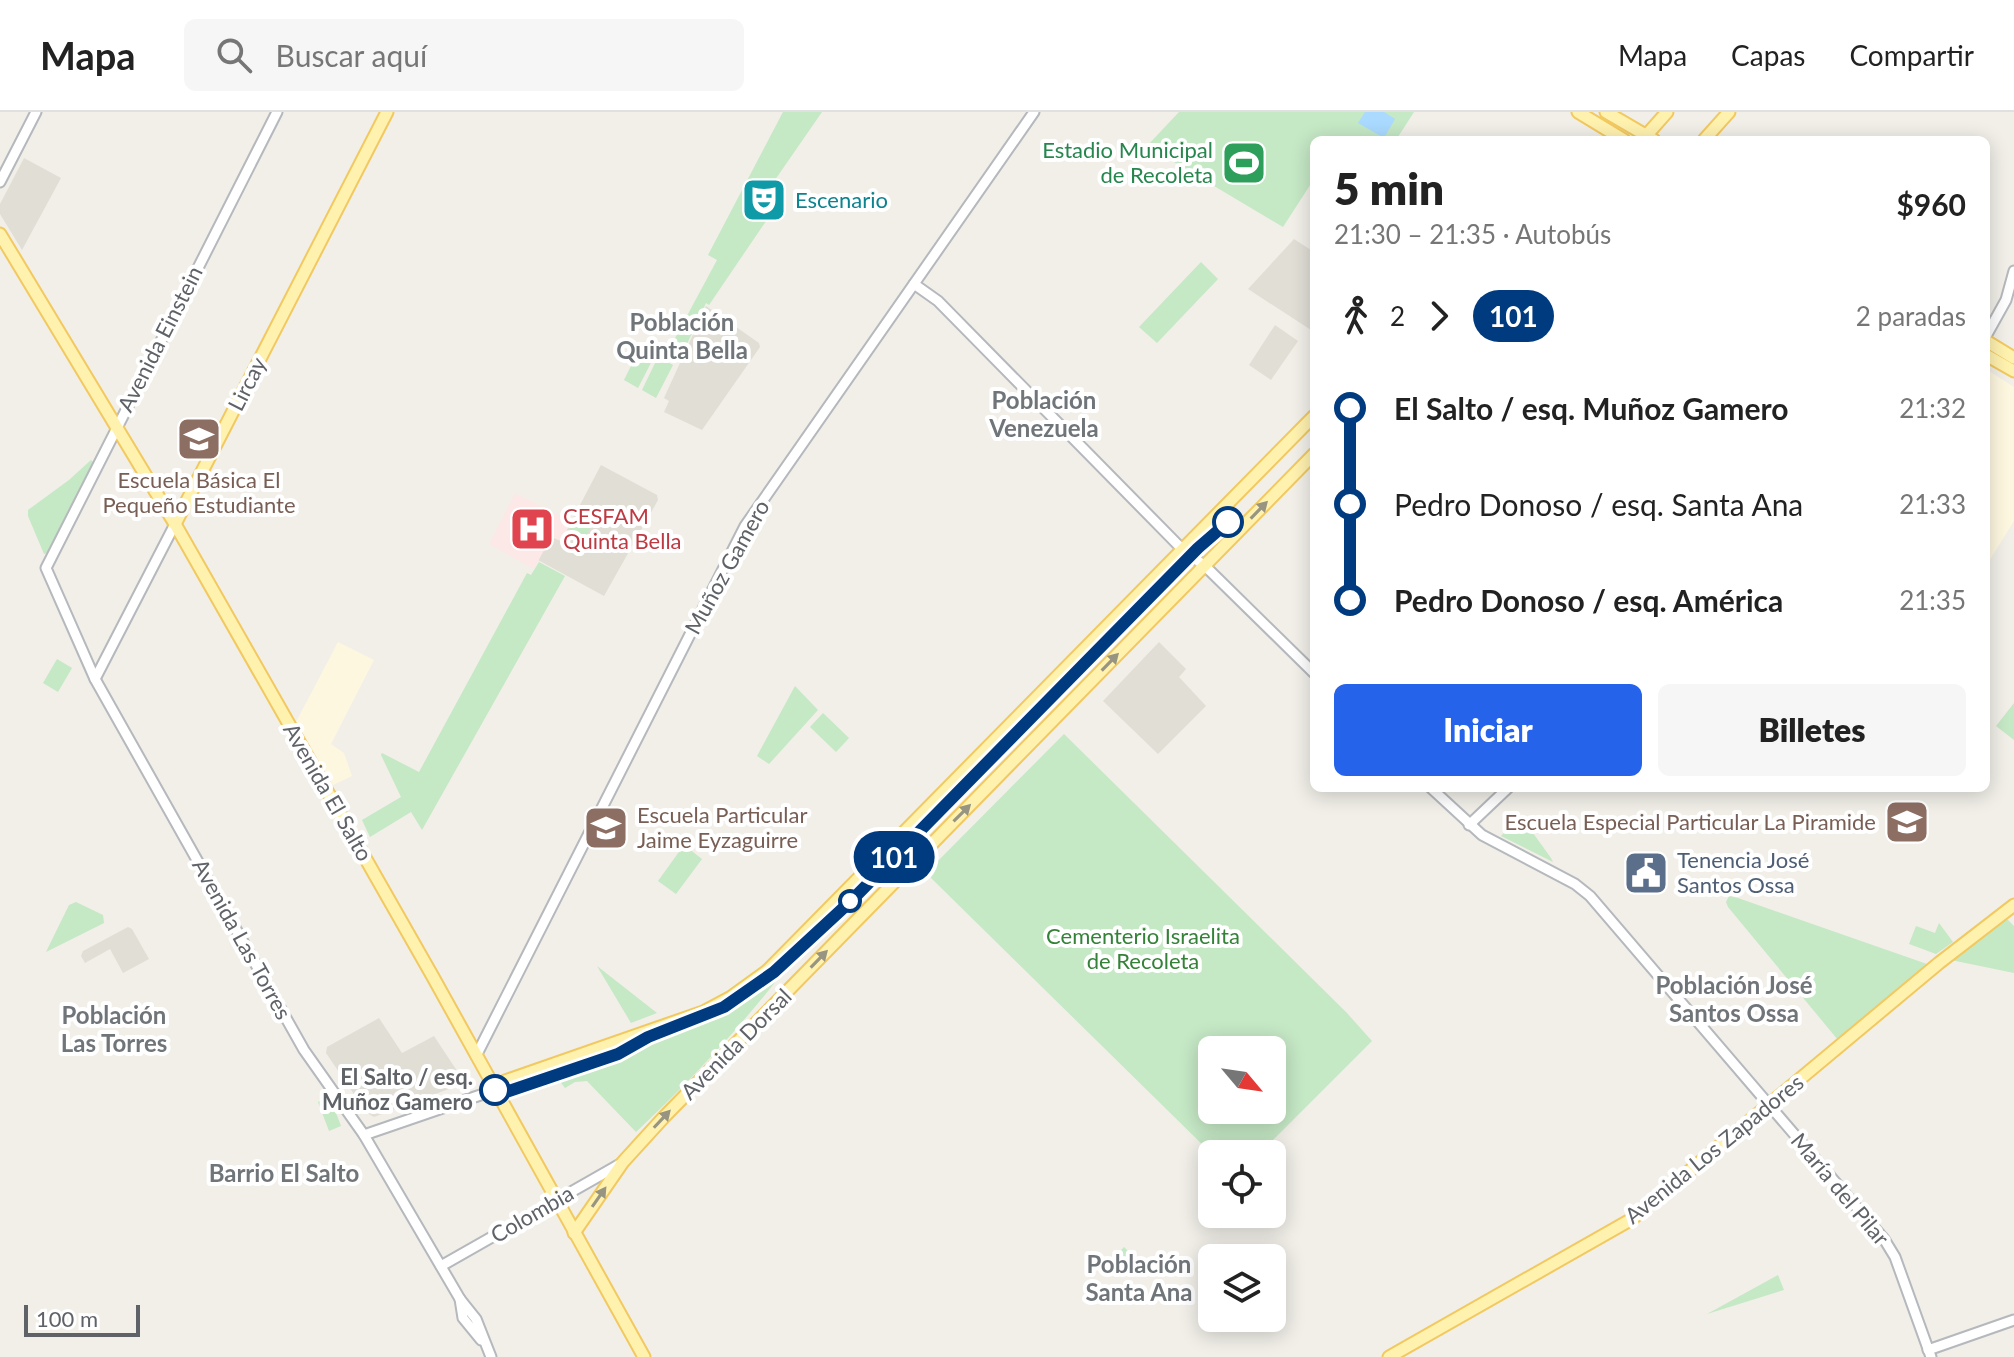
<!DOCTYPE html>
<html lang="es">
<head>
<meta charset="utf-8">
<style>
	:root { --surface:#fff; --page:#f6f6f6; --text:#222; --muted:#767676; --line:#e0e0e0; --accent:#2563eb }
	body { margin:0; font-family:Lato,sans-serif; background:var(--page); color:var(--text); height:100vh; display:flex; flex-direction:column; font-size:30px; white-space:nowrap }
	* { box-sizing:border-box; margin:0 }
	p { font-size:26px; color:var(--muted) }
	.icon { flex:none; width:44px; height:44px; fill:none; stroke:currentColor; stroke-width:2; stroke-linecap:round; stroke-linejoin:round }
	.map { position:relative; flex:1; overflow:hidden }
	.panel { position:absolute; left:1310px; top:24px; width:680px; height:656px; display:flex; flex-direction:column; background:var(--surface); border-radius:12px; box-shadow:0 4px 20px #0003 }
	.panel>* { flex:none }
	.badge { padding:0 16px; border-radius:26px; font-size:28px; line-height:52px }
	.needle { width:52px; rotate:119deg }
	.fabs { position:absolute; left:1198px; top:924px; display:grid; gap:16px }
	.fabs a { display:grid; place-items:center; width:88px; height:88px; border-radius:12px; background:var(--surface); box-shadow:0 4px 20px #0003; font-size:40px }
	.scale { position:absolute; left:24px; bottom:20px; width:116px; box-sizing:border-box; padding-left:8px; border:4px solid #5f6368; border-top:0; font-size:22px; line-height:28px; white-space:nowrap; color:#5f6368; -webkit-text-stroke:6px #fff; paint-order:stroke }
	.map>.badge { position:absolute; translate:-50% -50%; box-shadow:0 0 0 4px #fff }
	.legs { display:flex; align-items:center; gap:12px; height:88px; padding:0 24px; font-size:26px }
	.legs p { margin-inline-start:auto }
	.overview { display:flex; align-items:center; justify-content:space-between; height:136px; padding:0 24px }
	h1 { font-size:44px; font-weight:800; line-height:60px }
	.button { display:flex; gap:16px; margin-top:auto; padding:16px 24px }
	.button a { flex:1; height:92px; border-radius:12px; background:var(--accent); color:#fff; font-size:32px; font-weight:800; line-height:92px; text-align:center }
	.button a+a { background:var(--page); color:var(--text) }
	ul { padding:0 24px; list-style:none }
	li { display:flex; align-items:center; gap:28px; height:96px; font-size:30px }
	li i { display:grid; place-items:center; width:12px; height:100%; margin:0 10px; background:currentColor }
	li i::after { content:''; width:20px; height:20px; margin:-10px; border:6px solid; border-radius:50%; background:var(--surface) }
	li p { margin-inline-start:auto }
	li:first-child i { background:linear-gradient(#0000 50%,currentColor 0) }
	li:last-child i { background:linear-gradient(currentColor 50%,#0000 0) }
	header { display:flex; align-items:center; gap:48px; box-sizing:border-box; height:112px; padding:0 40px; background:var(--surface); border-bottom:2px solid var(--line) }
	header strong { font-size:38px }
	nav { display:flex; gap:44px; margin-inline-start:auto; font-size:28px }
	.search { width:560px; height:72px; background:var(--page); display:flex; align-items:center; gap:20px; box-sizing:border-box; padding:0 28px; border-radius:12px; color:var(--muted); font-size:30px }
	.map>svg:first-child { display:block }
</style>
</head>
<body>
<header>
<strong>Mapa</strong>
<div class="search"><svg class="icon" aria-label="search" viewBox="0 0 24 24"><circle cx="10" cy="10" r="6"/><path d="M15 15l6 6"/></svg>Buscar aquí</div>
<nav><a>Mapa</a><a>Capas</a><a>Compartir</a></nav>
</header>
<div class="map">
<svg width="2014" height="1245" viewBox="0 0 2014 1245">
	<rect width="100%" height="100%" fill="#f1efe8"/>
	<g fill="#fef7e0">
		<path d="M1986,257L2014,275V409L1986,454Z"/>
		<path d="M338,530L374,548L331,632L344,641L352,664L333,673L296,610Z"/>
	</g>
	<g fill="#e1ded6">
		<path d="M24,46L61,66L22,138L0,102V92Z"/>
		<path d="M1294,127L1314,140V220L1248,177Z"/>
		<path d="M706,194L759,231L760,235L702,318L664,300L669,289L664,286Z"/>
		<path d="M1275,213L1298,229L1271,268L1249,253Z"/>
		<path d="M601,353L657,383L658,388L604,484L538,448L551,424L561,429Z"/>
		<path d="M1159,530L1186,557L1179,565L1206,594L1158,642L1103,589Z"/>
		<path d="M128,815L132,817L149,847L123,861L110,837L85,851L81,844L83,839Z"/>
		<path d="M379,906L402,941L434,924L465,971L374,1005L367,1001L326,941L327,935Z"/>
	</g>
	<path fill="#fce8e6" d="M515,381L571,410L561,429L551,425L534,457L489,432Z"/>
	<g fill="#c5e8c5" fill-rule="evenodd">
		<path d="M783,0H822L768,78L781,87L709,193L706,191L680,247L667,241L717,148L708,143Z"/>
		<path d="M1179,0H1414L1396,28H1314V67L1283,115L1147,34Z"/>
		<path d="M1201,150L1218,167L1157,231L1139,215Z"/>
		<path d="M640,236L655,243L638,276L624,268Z"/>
		<path d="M658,245L673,253L656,286L642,278Z"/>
		<path d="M91,348L94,351L48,441L44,442L28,404V398L69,368Z"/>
		<path d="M583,394L598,402L581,433L566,424Z"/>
		<path d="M539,450L565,464L422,718L411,700L370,725L362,708L401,685L381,643L382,641L419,660L527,461L531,463Z"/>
		<path d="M57,547L72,556L58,580L43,571Z"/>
		<path d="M795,574L818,598L769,652L757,644Z"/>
		<path d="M2014,591V628L1996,614Z"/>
		<path d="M823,601L849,626L836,640L810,615Z"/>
		<path d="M1064,622L1346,900L1372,929L1259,1042H1212L926,761ZM1212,938H1272V998H1212Z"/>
		<path d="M1520,703L1551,746L1553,750L1501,724Z"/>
		<path d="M684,733L702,747L676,782L658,769Z"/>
		<path d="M1729,784L1738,786L1927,852L1838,928L1728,795L1726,790Z"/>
		<path d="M76,790L103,803L104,811L46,840L69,793Z"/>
		<path d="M2005,805L2014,814V861L1951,848Z"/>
		<path d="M1939,811L1953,830L1936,842L1909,832L1916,814L1935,821Z"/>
		<path d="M805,832C754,900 698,962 636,1020L587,969L575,970L565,976L559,968L626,943L668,921L721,900L763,872Z"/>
		<path d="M597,854L657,901L631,911Z"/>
		<path d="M330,985L341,1014L329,1019L318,990Z"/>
		<path d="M1124,1135L1137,1148L1121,1165L1108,1152Z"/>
		<path d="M1778,1163L1784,1178L1707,1202Z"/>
	</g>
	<path fill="#aadaff" d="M1365,0H1384L1395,7L1384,26L1358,11Z"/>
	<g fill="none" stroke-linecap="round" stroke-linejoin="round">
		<g stroke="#b5b8bc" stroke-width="13">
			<g id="minor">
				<path d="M277,0L46,456L95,567L304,938L364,1023L460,1187L476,1207L491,1245"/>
				<path d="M0,70L36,0"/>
				<path d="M914,172L938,189L1183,438L1205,454L1314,561"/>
				<path d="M1986,224L2006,188L2014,159"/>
				<path d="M95,567L175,412"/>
				<path d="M1431,676L1482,723L1575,772L1590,784L1884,1127L1895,1145L1931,1245"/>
				<path d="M1469,713L1508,676"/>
				<path d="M476,944L745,414L1034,0"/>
				<path d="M364,1023L495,978"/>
				<path d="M441,1154L622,1051"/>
				<path d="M460,1187L463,1206L481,1228"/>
				<path d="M1928,1238L2014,1208"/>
			</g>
		</g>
		<g stroke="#f2c960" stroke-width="15">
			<g id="major">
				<path d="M1578,0L1624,28"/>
				<path d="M1606,0L1654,28"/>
				<path d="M1644,26L1667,0"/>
				<path d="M1704,28L1729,0"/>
				<path d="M0,122L175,412L433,865L644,1245"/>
				<path d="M1986,229L2014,246"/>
				<path d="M1986,243L2014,259"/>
				<path d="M175,412L387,0"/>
				<path d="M495,978L505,969L703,900L731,885L767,859L1314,304"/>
				<path d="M574,1121L623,1050L664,1005L1314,342"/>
				<path d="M1389,1245L1632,1107L1939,851L2014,793"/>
			</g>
		</g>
		<use href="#minor" stroke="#fff" stroke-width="9"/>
		<use href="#major" stroke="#fff2af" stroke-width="11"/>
	</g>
	<defs><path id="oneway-solid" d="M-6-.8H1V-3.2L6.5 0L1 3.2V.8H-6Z" transform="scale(2)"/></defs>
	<g fill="#979581">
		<use href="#oneway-solid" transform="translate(1259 398) rotate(-46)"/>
		<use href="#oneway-solid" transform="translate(1110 550) rotate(-46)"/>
		<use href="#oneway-solid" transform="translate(962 701) rotate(-45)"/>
		<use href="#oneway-solid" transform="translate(819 847) rotate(-46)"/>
		<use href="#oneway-solid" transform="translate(662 1007) rotate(-47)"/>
		<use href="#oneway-solid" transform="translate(599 1085) rotate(-55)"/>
	</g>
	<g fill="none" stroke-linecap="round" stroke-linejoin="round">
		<g stroke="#fff" stroke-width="18">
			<path id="line-1" d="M495,978L506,980L618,942L648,925L724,895L774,860L852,788L1198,436L1228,410"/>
		</g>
		<use href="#line-1" stroke="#003b80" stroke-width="12"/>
	</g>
	<defs>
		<g id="stadium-square" transform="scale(2.3)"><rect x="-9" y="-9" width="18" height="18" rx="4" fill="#2e9e5b" stroke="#fff"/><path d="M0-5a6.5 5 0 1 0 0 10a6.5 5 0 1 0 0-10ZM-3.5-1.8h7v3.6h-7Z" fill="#fff"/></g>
		<g id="theatre-square" transform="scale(2.3)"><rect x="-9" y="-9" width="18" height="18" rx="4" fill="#0f9aa8" stroke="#fff"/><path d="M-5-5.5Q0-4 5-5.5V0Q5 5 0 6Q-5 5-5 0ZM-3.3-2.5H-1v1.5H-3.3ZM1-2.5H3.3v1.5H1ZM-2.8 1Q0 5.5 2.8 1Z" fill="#fff"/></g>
		<g id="school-square" transform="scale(2.3)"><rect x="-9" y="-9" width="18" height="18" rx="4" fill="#8d6e63" stroke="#fff"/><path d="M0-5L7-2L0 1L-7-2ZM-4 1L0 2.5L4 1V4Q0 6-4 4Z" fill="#fff"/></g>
		<g id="hospital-square" transform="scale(2.3)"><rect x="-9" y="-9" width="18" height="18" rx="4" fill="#e0444e" stroke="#fff"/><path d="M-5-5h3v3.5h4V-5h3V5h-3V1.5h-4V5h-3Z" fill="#fff"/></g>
		<g id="civic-square" transform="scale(2.3)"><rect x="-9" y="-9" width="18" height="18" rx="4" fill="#5c6f8a" stroke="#fff"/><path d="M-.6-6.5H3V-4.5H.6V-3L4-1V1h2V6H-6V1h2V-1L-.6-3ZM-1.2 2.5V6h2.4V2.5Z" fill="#fff"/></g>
	</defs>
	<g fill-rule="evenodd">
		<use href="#stadium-square" x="1244" y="51"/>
		<use href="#theatre-square" x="764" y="88"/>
		<use href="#school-square" x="199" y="327"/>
		<use href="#hospital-square" x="532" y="417"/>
		<use href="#school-square" x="1907" y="710"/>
		<use href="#school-square" x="606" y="716"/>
		<use href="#civic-square" x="1646" y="761"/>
	</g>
	<g fill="#fff" stroke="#003b80" stroke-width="4">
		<circle cx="1228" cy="410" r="14"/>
		<circle cx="850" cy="789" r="10"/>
		<circle cx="495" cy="978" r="14"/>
	</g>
	<g text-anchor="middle" stroke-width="8" stroke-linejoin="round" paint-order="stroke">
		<g font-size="22" fill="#27864d" stroke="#fff" text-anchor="end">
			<text x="1213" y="46">Estadio Municipal<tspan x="1213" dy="25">de Recoleta</tspan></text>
		</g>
		<g font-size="22" fill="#0d838f" stroke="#fff" text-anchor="start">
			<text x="795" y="96">Escenario</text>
		</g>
		<g font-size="22" fill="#5f6368" stroke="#fff">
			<text transform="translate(160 227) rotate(-63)" y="8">Avenida Einstein</text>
			<text transform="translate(247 272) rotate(-63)" y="8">Lircay</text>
			<text transform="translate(727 455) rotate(-61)" y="8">Muñoz Gamero</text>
			<text transform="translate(328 680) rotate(60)" y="8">Avenida El Salto</text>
			<text transform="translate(242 827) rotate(61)" y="8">Avenida Las Torres</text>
			<text transform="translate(736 932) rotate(-45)" y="8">Avenida Dorsal</text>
			<text transform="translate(1714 1037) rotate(-39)" y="8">Avenida Los Zapadores</text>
			<text transform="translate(1840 1077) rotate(50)" y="8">María del Pilar</text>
			<text transform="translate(532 1102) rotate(-30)" y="8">Colombia</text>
		</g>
		<g font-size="22" fill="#785e54" stroke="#fff">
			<text x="199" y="376">Escuela Básica El<tspan x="199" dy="25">Pequeño Estudiante</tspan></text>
			<text x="637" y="711" text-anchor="start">Escuela Particular<tspan x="637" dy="25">Jaime Eyzaguirre</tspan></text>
			<text x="1876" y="718" text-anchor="end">Escuela Especial Particular La Piramide</text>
		</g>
		<g font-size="22" fill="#be3a42" stroke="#fff" text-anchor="start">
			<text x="563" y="412">CESFAM<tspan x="563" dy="25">Quinta Bella</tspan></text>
		</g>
		<g font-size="22" fill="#4e5e75" stroke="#fff" text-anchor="start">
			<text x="1677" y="756">Tenencia José<tspan x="1677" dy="25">Santos Ossa</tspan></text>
		</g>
		<g font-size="22" fill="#348238" stroke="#fff">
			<text x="1143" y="832">Cementerio Israelita<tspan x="1143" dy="25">de Recoleta</tspan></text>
		</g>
		<g font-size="22" font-weight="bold" fill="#5f6368" stroke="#fff" text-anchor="end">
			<text x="473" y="973">El Salto / esq.<tspan x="473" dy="25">Muñoz Gamero</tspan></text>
		</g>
		<g font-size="24" font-weight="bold" fill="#70757a" stroke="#fff">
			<text x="682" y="219">Población<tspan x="682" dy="28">Quinta Bella</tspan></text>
			<text x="1044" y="297">Población<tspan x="1044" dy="28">Venezuela</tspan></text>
			<text x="1734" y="882">Población José<tspan x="1734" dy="28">Santos Ossa</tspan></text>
			<text x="114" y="912">Población<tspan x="114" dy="28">Las Torres</tspan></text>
			<text x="284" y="1070">Barrio El Salto</text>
			<text x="1139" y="1161">Población<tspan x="1139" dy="28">Santa Ana</tspan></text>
		</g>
	</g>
</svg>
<div class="fabs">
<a><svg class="needle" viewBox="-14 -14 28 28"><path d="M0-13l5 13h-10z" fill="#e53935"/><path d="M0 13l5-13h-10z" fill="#767676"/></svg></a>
<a><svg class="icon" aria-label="locate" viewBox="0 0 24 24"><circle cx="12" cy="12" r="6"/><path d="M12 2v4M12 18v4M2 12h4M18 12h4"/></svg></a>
<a><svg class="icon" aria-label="layers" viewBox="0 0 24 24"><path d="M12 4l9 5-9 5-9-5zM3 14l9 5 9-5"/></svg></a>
</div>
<div class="scale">100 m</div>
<b class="badge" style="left:894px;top:745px;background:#003b80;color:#fff">101</b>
<section class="panel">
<div class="overview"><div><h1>5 min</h1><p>21:30 – 21:35 · Autobús</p></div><b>$960</b></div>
<div class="legs"><svg class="icon" aria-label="walk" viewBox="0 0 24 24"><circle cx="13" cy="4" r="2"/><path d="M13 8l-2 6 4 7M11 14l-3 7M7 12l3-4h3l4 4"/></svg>2<svg class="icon" aria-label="forward" viewBox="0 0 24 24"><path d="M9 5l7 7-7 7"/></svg><b class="badge" style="background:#003b80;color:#fff">101</b><p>2 paradas</p></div>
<ul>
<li><i style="color:#003b80"></i><b>El Salto / esq. Muñoz Gamero</b><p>21:32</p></li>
<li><i style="color:#003b80"></i><span>Pedro Donoso / esq. Santa Ana</span><p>21:33</p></li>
<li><i style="color:#003b80"></i><b>Pedro Donoso / esq. América</b><p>21:35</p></li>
</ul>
<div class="button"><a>Iniciar</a><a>Billetes</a></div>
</section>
</div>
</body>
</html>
